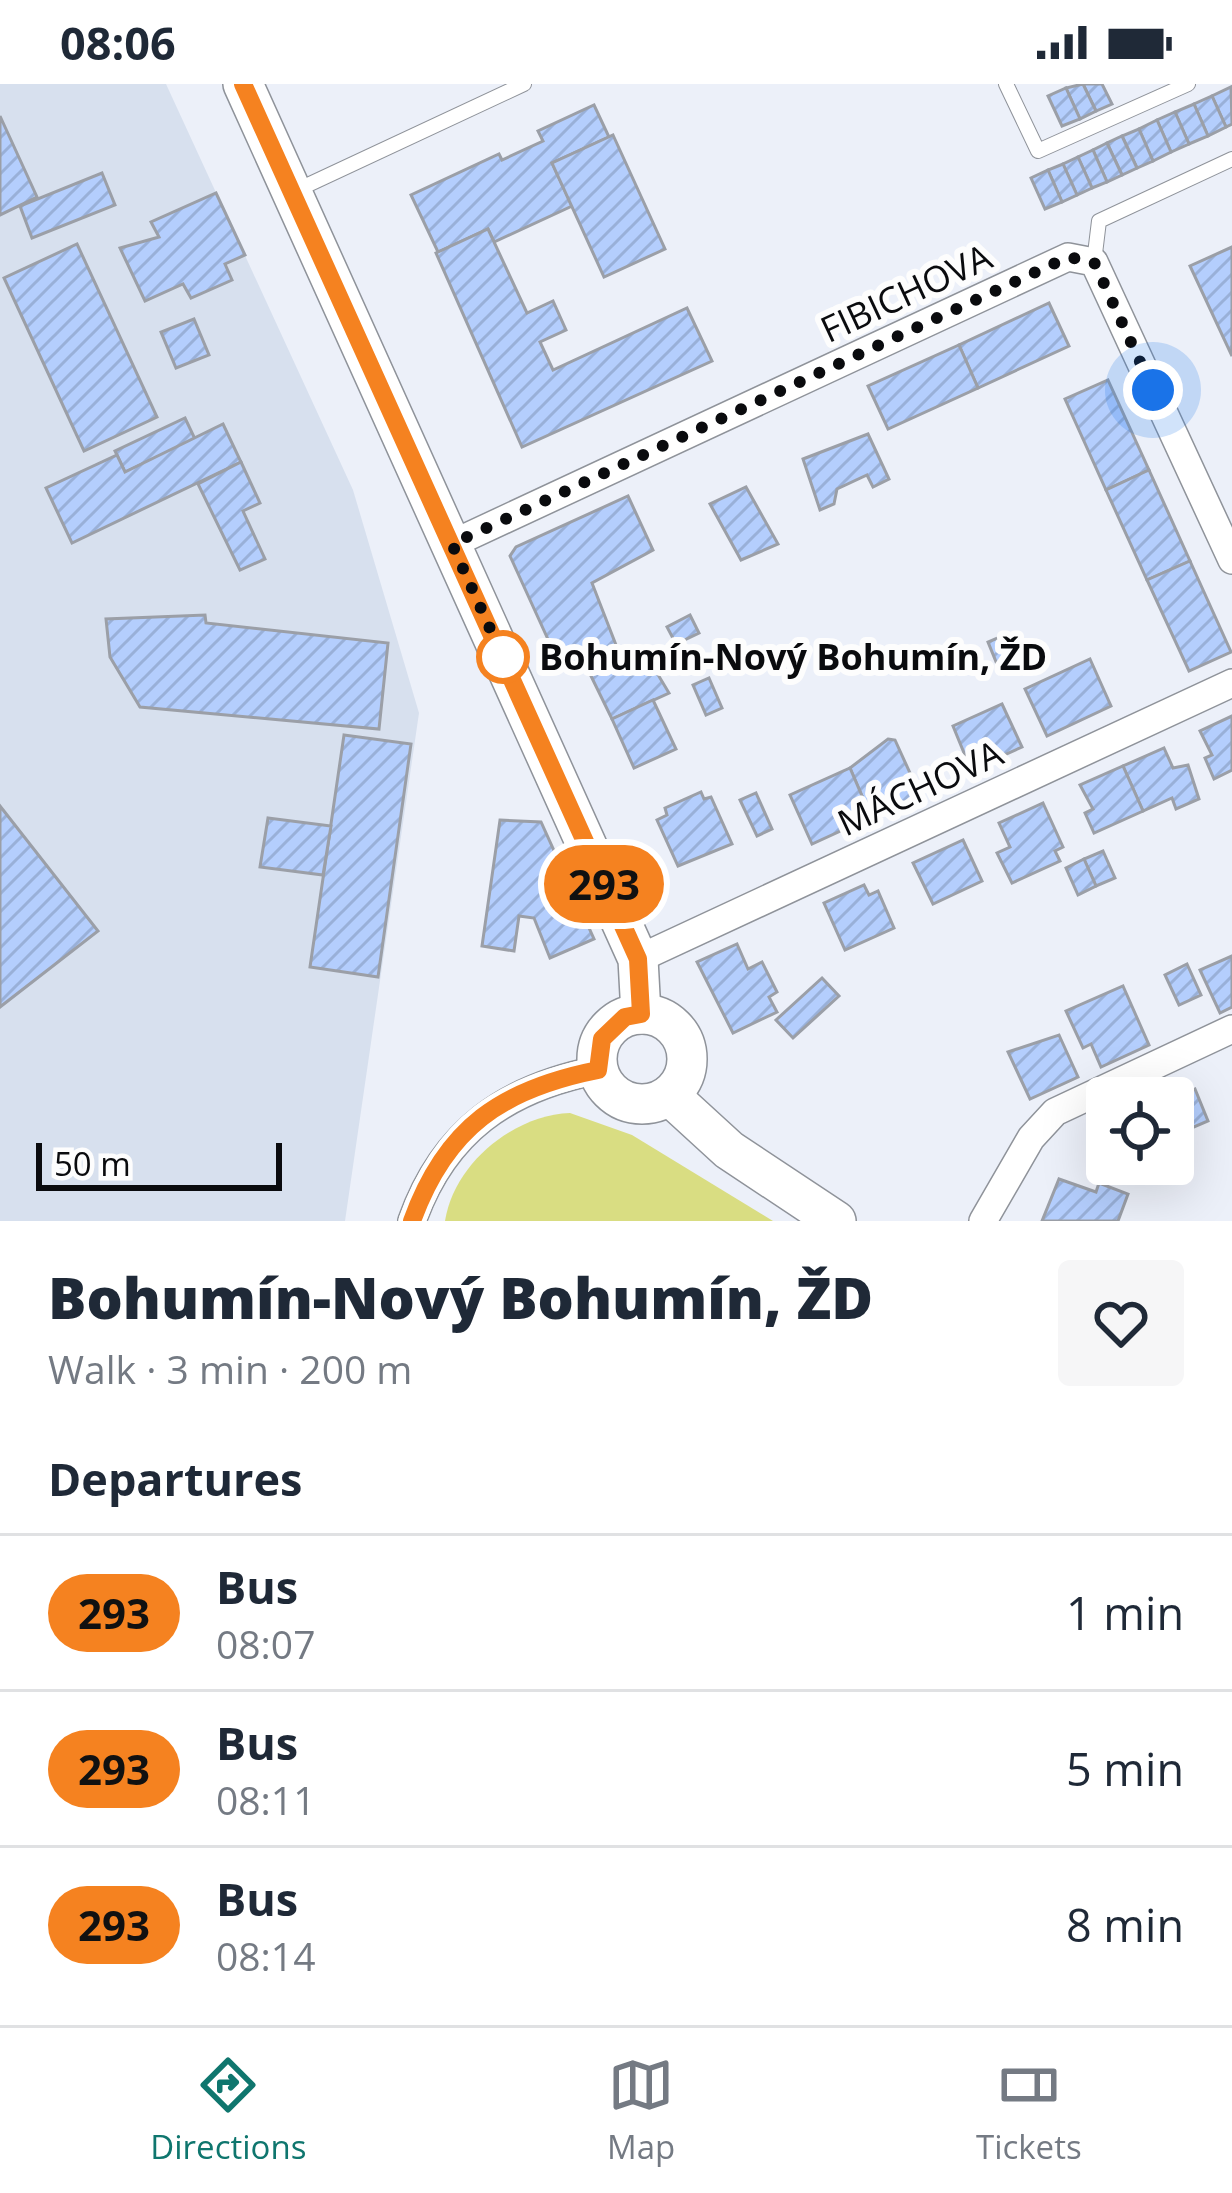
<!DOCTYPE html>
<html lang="en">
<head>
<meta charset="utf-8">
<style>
	:root { --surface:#fff; --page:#f6f6f7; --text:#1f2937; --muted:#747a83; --line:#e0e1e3; --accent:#0f766e }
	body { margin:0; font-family:"Open Sans",sans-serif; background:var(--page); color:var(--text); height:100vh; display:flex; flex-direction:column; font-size:45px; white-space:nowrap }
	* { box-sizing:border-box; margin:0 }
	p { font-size:39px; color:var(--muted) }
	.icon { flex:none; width:66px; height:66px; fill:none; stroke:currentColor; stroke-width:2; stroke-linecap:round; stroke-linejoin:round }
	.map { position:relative; height:1137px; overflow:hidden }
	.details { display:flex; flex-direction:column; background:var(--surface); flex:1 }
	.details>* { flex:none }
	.badge { padding:0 24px; border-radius:39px; font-size:42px; line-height:78px }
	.controls { position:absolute; left:1086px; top:993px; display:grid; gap:24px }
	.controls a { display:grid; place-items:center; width:108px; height:108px; border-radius:12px; background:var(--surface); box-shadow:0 12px 48px #0002; font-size:60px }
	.scale { position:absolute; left:36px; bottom:30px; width:246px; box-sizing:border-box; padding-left:12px; border:6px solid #0a0b0e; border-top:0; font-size:33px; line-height:42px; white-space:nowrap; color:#0a0b0e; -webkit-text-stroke:9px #fdfdfd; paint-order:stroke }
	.you { position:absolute; width:60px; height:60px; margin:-30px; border:9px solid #fff; border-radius:50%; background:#1a73e8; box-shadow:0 0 0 18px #1a73e833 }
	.map>.badge { position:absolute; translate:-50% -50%; box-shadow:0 0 0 6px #fff }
	h2 { padding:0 48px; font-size:45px; line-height:108px }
	.round { display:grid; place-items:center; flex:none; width:126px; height:126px; border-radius:12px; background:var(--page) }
	.headline { display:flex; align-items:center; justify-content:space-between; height:204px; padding:0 48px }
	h1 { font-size:57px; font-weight:800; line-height:90px }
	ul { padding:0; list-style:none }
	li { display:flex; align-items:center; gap:36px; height:156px; padding:0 48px; border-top:3px solid var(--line) }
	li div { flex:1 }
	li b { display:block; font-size:45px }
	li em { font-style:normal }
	li .badge { min-width:132px; font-weight:700; text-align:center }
	.status { display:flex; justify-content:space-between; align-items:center; height:84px; padding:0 60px; background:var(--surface); direction:ltr }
	.status svg { height:33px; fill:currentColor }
	.menu { display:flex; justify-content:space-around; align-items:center; height:168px; border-top:3px solid var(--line); background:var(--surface); font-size:33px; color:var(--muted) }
	.menu a { display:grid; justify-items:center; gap:6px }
	.menu .active { color:var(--accent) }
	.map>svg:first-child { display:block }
</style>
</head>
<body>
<div class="status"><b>08:06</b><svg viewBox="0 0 49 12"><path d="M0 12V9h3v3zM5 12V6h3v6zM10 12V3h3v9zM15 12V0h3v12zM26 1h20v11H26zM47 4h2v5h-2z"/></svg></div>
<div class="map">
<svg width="1232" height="1137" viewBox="0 0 1232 1137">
	<defs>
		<pattern id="building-hatch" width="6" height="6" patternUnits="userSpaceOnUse" patternTransform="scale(3)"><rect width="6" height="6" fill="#b4cefd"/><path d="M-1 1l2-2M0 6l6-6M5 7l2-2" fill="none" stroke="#99b0d8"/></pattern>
	</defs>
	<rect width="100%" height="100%" fill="#ecf0f9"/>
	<path fill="#d7e0ee" d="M0,0H166L353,406L419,629L345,1137H0Z"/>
	<path fill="#d9dd82" d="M570,1029L632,1051L773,1137H445C454,1079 514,1031 570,1029Z"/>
	<g fill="url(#building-hatch)" stroke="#9b9fa7" stroke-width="3">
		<path d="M1083,0H1102L1112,20L1096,27Z"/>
		<path d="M1083,0L1096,27L1080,35L1066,4Z"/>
		<path d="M1231,3L1232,40L1226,43L1212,12Z"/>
		<path d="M1066,4L1080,35L1062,42L1048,12Z"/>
		<path d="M1212,12L1226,43L1208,52L1194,20Z"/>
		<path d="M1194,20L1208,52L1189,60L1175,28Z"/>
		<path d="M594,21L609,53L552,79L572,122L494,158L488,145L438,168L411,111L499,70L502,76L543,57L538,47Z"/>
		<path d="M1175,28L1189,60L1171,68L1157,36Z"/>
		<path d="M0,32L37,113L0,131Z"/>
		<path d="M1157,36L1171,68L1153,77L1139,45Z"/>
		<path d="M1139,45L1153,77L1137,84L1122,52Z"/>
		<path d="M613,51L665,165L604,193L552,79Z"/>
		<path d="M1122,52L1137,84L1122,91L1107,59Z"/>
		<path d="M1107,59L1122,91L1107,98L1093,66Z"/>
		<path d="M1093,66L1107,98L1092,104L1078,73Z"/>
		<path d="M1078,73L1092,104L1077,111L1063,80Z"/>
		<path d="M1063,80L1077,111L1062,118L1048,86Z"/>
		<path d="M1048,86L1062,118L1045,125L1031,94Z"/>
		<path d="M102,89L115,121L32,154L20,122Z"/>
		<path d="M216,109L245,171L225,180L232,196L191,214L183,200L145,217L120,164L159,153L151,138Z"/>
		<path d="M488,145L527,229L553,217L566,246L540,258L553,286L687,224L712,277L522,363L436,169Z"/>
		<path d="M77,160L157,333L84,367L4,194Z"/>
		<path d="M1232,163V272L1190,182Z"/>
		<path d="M1049,219L1069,262L978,304L959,261Z"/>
		<path d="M194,235L209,271L176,284L161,248Z"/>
		<path d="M959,261L978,304L888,345L868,302Z"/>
		<path d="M1108,296L1149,386L1106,406L1065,315Z"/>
		<path d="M185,334L195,355L125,388L115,367Z"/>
		<path d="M223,340L241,378L72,459L46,404L117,371L125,388Z"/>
		<path d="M868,350L889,395L873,403L867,391L837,405L834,420L820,426L803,375Z"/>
		<path d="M241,378L260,419L243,427L265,475L240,486L198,400Z"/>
		<path d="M1149,386L1190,477L1147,496L1106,406Z"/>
		<path d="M746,403L778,460L741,476L710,420Z"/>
		<path d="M628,412L653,466L592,499L616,561L562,586L510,472L516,463Z"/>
		<path d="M1190,477L1231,568L1189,587L1147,496Z"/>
		<path d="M205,531L206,539L388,559L379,645L140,623L110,573L106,535Z"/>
		<path d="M690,531L699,549L676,560L667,543Z"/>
		<path d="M1007,550L1021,582L1001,590L988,558Z"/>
		<path d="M642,564L669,609L612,635L589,588Z"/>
		<path d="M1090,575L1111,622L1047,652L1025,605Z"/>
		<path d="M709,594L722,624L706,631L693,601Z"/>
		<path d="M653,616L676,665L634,684L612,635Z"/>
		<path d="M1002,620L1022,663L971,686L953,642Z"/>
		<path d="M1232,632V686L1214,695L1205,674L1212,671L1200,647Z"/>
		<path d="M344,651L411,660L378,893L310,883Z"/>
		<path d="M888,655L895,656L920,711L871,733L850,684Z"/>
		<path d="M1164,664L1173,684L1188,681L1199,715L1176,725L1172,714L1143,727L1123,682Z"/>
		<path d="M1123,682L1143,727L1094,749L1085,729L1093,725L1080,701Z"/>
		<path d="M850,684L871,733L812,760L790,711Z"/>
		<path d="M701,708L704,715L711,713L732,760L678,782L657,736L667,731L665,724Z"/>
		<path d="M756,709L772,745L757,752L740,716Z"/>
		<path d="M1043,719L1063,763L1055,767L1060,777L1012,799L997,769L1010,763L999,739Z"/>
		<path d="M0,722L98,847L0,923Z"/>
		<path d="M268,734L331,742L323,791L260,783Z"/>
		<path d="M500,736L541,738L594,855L550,874L534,834L519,832L514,867L482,862Z"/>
		<path d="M963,756L982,797L933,820L913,779Z"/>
		<path d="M1103,767L1115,794L1096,802L1084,775Z"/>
		<path d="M1084,775L1096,802L1078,811L1066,784Z"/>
		<path d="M864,801L869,811L878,807L894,844L845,866L824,819Z"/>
		<path d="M737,860L748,885L762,878L777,908L769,913L777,928L733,949L697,878Z"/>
		<path d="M1232,872V923L1220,929L1200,886Z"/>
		<path d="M1187,880L1201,911L1179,921L1165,891Z"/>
		<path d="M822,894L839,912L793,954L776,936Z"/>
		<path d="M1123,902L1149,961L1101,983L1091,960L1083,964L1066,927Z"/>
		<path d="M1059,951L1078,993L1030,1015L1008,968Z"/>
		<path d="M1195,1005L1208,1037L1173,1052V1015Z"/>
		<path d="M1059,1095L1096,1108L1099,1099L1128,1110L1118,1137H1042Z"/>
	</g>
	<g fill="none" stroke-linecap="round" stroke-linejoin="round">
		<g stroke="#8f939a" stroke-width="16">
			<g id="service">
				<path d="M1006,0L1038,67L1188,0"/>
				<path d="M297,106L524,0"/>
				<path d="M1094,178L1099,137L1232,75"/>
			</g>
		</g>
		<g stroke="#8f939a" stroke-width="30">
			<g id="minor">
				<path d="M452,460L1068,173L1094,178L1232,476"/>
				<path d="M638,875L1232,599"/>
				<path d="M412,1137C444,1047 506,1004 598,986"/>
				<path d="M983,1137L1031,1054L1055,1028L1232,945"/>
			</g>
		</g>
		<g stroke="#8f939a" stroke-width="42">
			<g id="secondary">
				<path d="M243,0L638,875L641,930"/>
				<circle cx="642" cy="975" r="45"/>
				<path d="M670,1012L729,1066L836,1137"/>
			</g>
		</g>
		<use href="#service" stroke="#fff" stroke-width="14"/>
		<use href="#minor" stroke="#fff" stroke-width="27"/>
		<use href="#secondary" stroke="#fff" stroke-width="39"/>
	</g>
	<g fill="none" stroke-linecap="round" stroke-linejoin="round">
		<g stroke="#fff" stroke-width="27">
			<path id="line" d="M243,0L638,875L641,930L625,933L602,955L598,986C502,1005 446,1043 412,1137"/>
		</g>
		<use href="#line" stroke="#f58220" stroke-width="18"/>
		<path stroke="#0a0b0e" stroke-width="12" stroke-dasharray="0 21.6" d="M503,573L505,578L452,460L1068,173L1094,178L1153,306"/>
	</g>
	<circle fill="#fff" stroke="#f58220" stroke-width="6" cx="503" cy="573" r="24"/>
	<g text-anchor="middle" stroke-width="12" stroke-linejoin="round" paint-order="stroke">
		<g font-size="36" fill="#0a0b0e" stroke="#fdfdfd">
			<text transform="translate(906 209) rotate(-25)" y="13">FIBICHOVA</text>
			<text transform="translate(920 704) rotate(-25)" y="13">MÁCHOVA</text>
		</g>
		<g font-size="36" font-weight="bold" fill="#0a0b0e" stroke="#fdfdfd" text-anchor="start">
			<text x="539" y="586">Bohumín-Nový Bohumín, ŽD</text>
		</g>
	</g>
</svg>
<div class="controls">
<a><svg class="icon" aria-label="locate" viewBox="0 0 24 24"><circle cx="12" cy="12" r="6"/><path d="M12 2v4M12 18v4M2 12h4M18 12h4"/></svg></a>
</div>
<div class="scale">50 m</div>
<div class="you" style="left:1153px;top:306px"></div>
<b class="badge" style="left:604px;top:800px;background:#f58220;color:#111">293</b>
</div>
<section class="details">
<div class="headline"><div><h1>Bohumín-Nový Bohumín, ŽD</h1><p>Walk · 3 min · 200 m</p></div><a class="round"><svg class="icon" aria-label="heart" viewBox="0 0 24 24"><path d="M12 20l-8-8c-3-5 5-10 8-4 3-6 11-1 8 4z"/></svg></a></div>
<h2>Departures</h2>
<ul>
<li><span class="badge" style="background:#f58220;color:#111">293</span><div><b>Bus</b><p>08:07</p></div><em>1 min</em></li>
<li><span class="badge" style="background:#f58220;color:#111">293</span><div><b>Bus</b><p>08:11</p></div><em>5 min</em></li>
<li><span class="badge" style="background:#f58220;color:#111">293</span><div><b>Bus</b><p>08:14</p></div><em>8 min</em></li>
</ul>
</section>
<nav class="menu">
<a class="active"><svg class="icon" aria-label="directions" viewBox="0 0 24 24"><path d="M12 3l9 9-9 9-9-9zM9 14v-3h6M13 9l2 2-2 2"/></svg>Directions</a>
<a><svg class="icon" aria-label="map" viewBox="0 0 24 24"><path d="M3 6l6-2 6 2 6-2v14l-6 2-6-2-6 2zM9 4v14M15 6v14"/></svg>Map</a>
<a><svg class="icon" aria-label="tickets" viewBox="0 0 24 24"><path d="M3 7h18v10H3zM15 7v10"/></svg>Tickets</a>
</nav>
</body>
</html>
